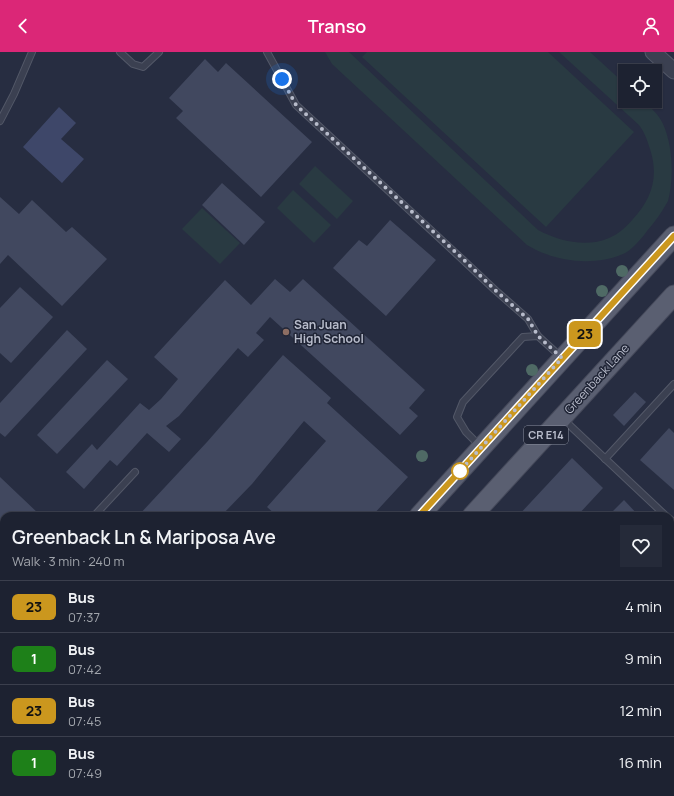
<!DOCTYPE html>
<html lang="en">
<head>
<meta charset="utf-8">
<style>
	:root { --surface:#1d2231; --page:#252a39; --text:#f1f3f6; --muted:#a0a4ab; --line:#3b3f4d; --accent:#db2777 }
	body { margin:0; font-family:Manrope,sans-serif; background:var(--page); color:var(--text); height:100vh; display:flex; flex-direction:column; font-size:15px; white-space:nowrap }
	* { box-sizing:border-box; margin:0 }
	p { font-size:13px; color:var(--muted) }
	.icon { flex:none; width:22px; height:22px; fill:none; stroke:currentColor; stroke-width:2; stroke-linecap:round; stroke-linejoin:round }
	.map { position:relative; flex:1; overflow:hidden }
	.panel { position:absolute; left:0px; top:460px; width:674px; height:284px; display:flex; flex-direction:column; background:var(--surface); border-radius:12px 12px 0 0; box-shadow:0 1px 3px #0004,0 0 0 1px var(--line) }
	.panel>* { flex:none }
	.badge { padding:0 8px; border-radius:6px; font-size:14px; line-height:26px }
	.tools { position:absolute; left:618px; top:12px; display:grid; gap:8px }
	.tools a { display:grid; place-items:center; width:44px; height:44px; border-radius:0px; background:var(--surface); box-shadow:0 1px 3px #0004,0 0 0 1px var(--line); font-size:20px }
	.you { position:absolute; width:20px; height:20px; margin:-10px; border:3px solid #fff; border-radius:50%; background:#1a73e8; box-shadow:0 0 0 6px #1a73e833 }
	.map>.badge { position:absolute; translate:-50% -50%; box-shadow:0 0 0 2px #fff }
	.round { display:grid; place-items:center; flex:none; width:42px; height:42px; border-radius:0px; background:var(--page) }
	.summary { display:flex; align-items:center; justify-content:space-between; height:68px; padding:0 12px }
	h1 { font-size:19px; font-weight:600; line-height:30px }
	ul { padding:0; list-style:none }
	li { display:flex; align-items:center; gap:12px; height:52px; padding:0 12px; border-top:1px solid var(--line) }
	li div { flex:1 }
	li b { display:block; font-size:15px }
	li em { font-style:normal }
	li .badge { min-width:44px; font-weight:700; text-align:center }
	header { display:flex; justify-content:space-between; align-items:center; height:52px; padding:0 12px; background:var(--accent); color:#fff; font-size:18px; font-weight:600 }
	.map>svg:first-child { display:block }
</style>
</head>
<body>
<header><svg class="icon" aria-label="back" viewBox="0 0 24 24"><path d="M15 5l-7 7 7 7"/></svg>Transo<svg class="icon" aria-label="person" viewBox="0 0 24 24"><circle cx="12" cy="8" r="4"/><path d="M4 21q1-7 8-7t8 7"/></svg></header>
<div class="map">
<svg width="674" height="744" viewBox="0 0 674 744">
	<rect width="100%" height="100%" fill="#272d41"/>
	<g fill="#293a42">
		<path d="M325,0H349L538,178C559,189 586,196 609,186C619,182 626,175 633,167C652,146 659,125 650,97C647,88 645,81 639,73L559,0H590L625,32V49H644C651,56 659,63 663,72C673,94 674,126 668,149C662,160 655,170 647,179C642,186 631,199 623,202C600,212 569,211 546,202C539,200 533,196 527,193L332,12Z"/>
		<path d="M367,0H548L634,80L546,175L362,5Z"/>
		<path d="M315,114L353,149L337,167L299,132Z"/>
		<path d="M293,138L331,173L314,191L277,156Z"/>
		<path d="M202,156L240,191L220,212L182,177Z"/>
	</g>
	<path fill="#3e4769" d="M59,55L76,71L61,87L84,107L62,131L23,95Z"/>
	<g fill="#41485f">
		<path d="M205,7L218,20L226,11L312,90L261,145L176,66L183,59L169,46Z"/>
		<path d="M222,131L265,170L244,193L202,153Z"/>
		<path d="M0,145L19,162L32,148L66,180L72,175L107,207L62,254L8,203L0,212Z"/>
		<path d="M390,168L436,208L386,264L333,216L359,188L367,194Z"/>
		<path d="M275,227L290,240L303,227L425,338L409,356L418,364L400,383L270,265L256,281L264,288L248,305L238,296L179,364L166,374L181,387L169,400L147,381L117,414L110,408L84,437L66,420L92,392L97,398L140,351L149,358L161,347L178,327L154,305L225,228L251,253Z"/>
		<path d="M20,235L53,265L11,311L0,301V256Z"/>
		<path d="M67,278L87,297L5,385L0,381V351Z"/>
		<path d="M283,303L331,346L327,351L408,425L372,464H277L267,455L326,389L304,369L252,432L221,464H138L207,390Z"/>
		<path d="M107,308L128,327L57,402L37,383Z"/>
		<path d="M635,340L646,350L624,374L613,363Z"/>
		<path d="M669,376L674,381V438L640,408Z"/>
		<path d="M572,406L603,436L577,464H518Z"/>
		<path d="M0,425L40,463L4,464V496L0,492Z"/>
		<path d="M624,448L639,464H608Z"/>
		<path d="M670,570L674,574V603L670,607Z"/>
		<path d="M674,722V744H653L657,740H670V726Z"/>
		<path d="M0,733L4,737V740H7L12,744H0Z"/>
		<path d="M355,740H397L394,744H360Z"/>
		<path d="M426,740H438L443,744H422Z"/>
		<path d="M462,740H527L531,744H467Z"/>
		<path d="M547,740H566L571,744H551Z"/>
	</g>
	<g fill="none" stroke-linecap="round" stroke-linejoin="round">
		<g stroke="#535868" stroke-width="8">
			<g id="service">
				<path d="M120,0L133,12L143,15L159,0"/>
				<path d="M267,0L296,53L462,207L495,238L528,267L538,284"/>
				<path d="M0,69L14,42L32,0"/>
				<path d="M563,367L666,464"/>
				<path d="M480,394L466,380L457,365L463,350L523,285L538,284L561,305"/>
				<path d="M605,407L674,332"/>
				<path d="M94,464L135,420"/>
				<path d="M670,467L674,471"/>
				<path d="M0,581L4,585"/>
				<path d="M0,614L4,617"/>
				<path d="M0,682L4,678"/>
				<path d="M670,682L674,678"/>
				<path d="M134,740L138,744"/>
				<path d="M263,740L268,744"/>
				<path d="M451,740L456,744"/>
				<path d="M531,740L535,744"/>
				<path d="M346,743V744"/>
				<path d="M406,744L410,740"/>
				<path d="M611,744L614,740"/>
			</g>
		</g>
		<g stroke="#535868" stroke-width="14">
			<path id="minor" d="M594,740L599,744"/>
		</g>
		<g stroke="#535868" stroke-width="17">
			<path id="tertiary" d="M653,0L674,19"/>
		</g>
		<g stroke="#45495a" stroke-width="21">
			<g id="primary">
				<path d="M419,464L674,184"/>
				<path d="M472,464L674,243"/>
				<path d="M157,744L162,740"/>
				<path d="M215,744L219,740"/>
			</g>
		</g>
		<use href="#service" stroke="#3b4051" stroke-width="6"/>
		<use href="#minor" stroke="#3b4051" stroke-width="12"/>
		<use href="#tertiary" stroke="#3b4051" stroke-width="15"/>
		<use href="#primary" stroke="#5a5f71" stroke-width="19"/>
	</g>
	<g fill="#4f6a65">
		<circle cx="622" cy="219" r="6"/>
		<circle cx="602" cy="239" r="6"/>
		<circle cx="532" cy="318" r="6"/>
		<circle cx="422" cy="404" r="6"/>
	</g>
	<g fill="none" stroke-linecap="round" stroke-linejoin="round">
		<g stroke="#fff" stroke-width="9">
			<path id="line" d="M419,464L674,184"/>
		</g>
		<use href="#line" stroke="#cb971e" stroke-width="6"/>
		<path stroke="#b8bccb" stroke-width="4" stroke-dasharray="0 7.2" d="M282,27L296,53L462,206L495,238L528,267L538,284L562,306L460,419"/>
	</g>
	<circle fill="#8d6e63" stroke="#202536" stroke-width="1.5" cx="286" cy="280" r="4"/>
	<circle fill="#fff" stroke="#cb971e" stroke-width="2" cx="460" cy="419" r="8"/>
	<g text-anchor="middle" stroke-width="3" stroke-linejoin="round" paint-order="stroke">
		<rect fill="#202536" stroke="#8a8f9e" stroke-width="1" x="524" y="374" width="44" height="18" rx="3"/>
		<g font-size="11" font-weight="bold" fill="#b8bccb">
			<text x="546" y="387">CR E14</text>
		</g>
		<g font-size="12" font-weight="bold" fill="#b8bccb" stroke="#202536" text-anchor="start">
			<text x="294" y="277">San Juan<tspan x="294" dy="14">High School</tspan></text>
		</g>
		<g font-size="12" fill="#b8bccb" stroke="#202536">
			<text transform="translate(597 327) rotate(-48)" y="4">Greenback Lane</text>
		</g>
	</g>
</svg>
<div class="tools">
<a><svg class="icon" aria-label="locate" viewBox="0 0 24 24"><circle cx="12" cy="12" r="6"/><path d="M12 2v4M12 18v4M2 12h4M18 12h4"/></svg></a>
</div>
<div class="you" style="left:282px;top:27px"></div>
<b class="badge" style="left:585px;top:282px;background:#cb971e;color:#111">23</b>
<section class="panel">
<div class="summary"><div><h1>Greenback Ln &amp; Mariposa Ave</h1><p>Walk · 3 min · 240 m</p></div><a class="round"><svg class="icon" aria-label="heart" viewBox="0 0 24 24"><path d="M12 20l-8-8c-3-5 5-10 8-4 3-6 11-1 8 4z"/></svg></a></div>
<ul>
<li><span class="badge" style="background:#cb971e;color:#111">23</span><div><b>Bus</b><p>07:37</p></div><em>4 min</em></li>
<li><span class="badge" style="background:#1e8019;color:#fff">1</span><div><b>Bus</b><p>07:42</p></div><em>9 min</em></li>
<li><span class="badge" style="background:#cb971e;color:#111">23</span><div><b>Bus</b><p>07:45</p></div><em>12 min</em></li>
<li><span class="badge" style="background:#1e8019;color:#fff">1</span><div><b>Bus</b><p>07:49</p></div><em>16 min</em></li>
</ul>
</section>
</div>
</body>
</html>
